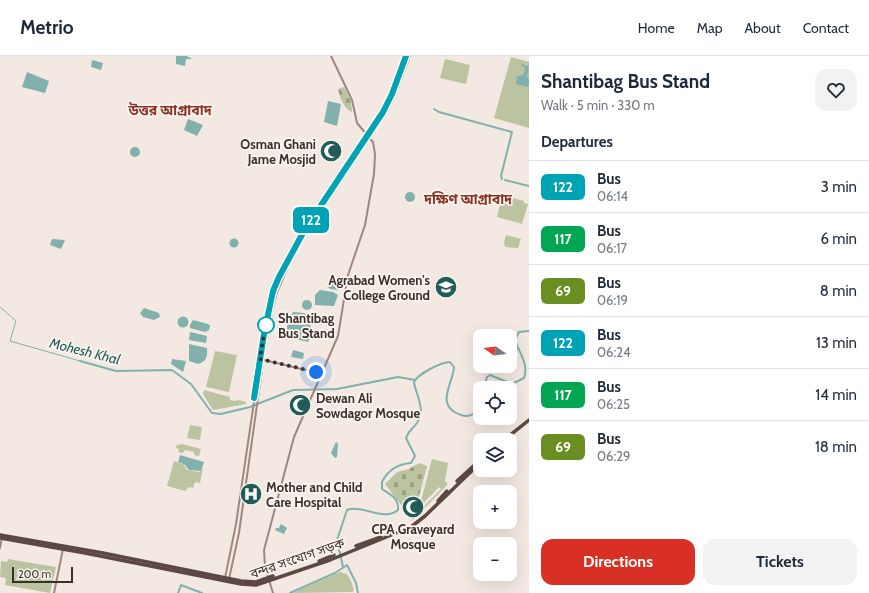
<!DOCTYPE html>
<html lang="en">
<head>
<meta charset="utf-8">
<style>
	:root { --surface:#fff; --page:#f2f2f3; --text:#1f2937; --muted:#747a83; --line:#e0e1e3; --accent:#d93025 }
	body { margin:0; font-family:Cabin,"Noto Sans Bengali",sans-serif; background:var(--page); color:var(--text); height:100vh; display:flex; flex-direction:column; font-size:15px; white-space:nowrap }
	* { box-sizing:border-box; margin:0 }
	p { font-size:13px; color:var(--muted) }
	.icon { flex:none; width:22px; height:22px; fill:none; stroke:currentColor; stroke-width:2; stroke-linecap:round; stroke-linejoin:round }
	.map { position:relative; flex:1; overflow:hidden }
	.details { display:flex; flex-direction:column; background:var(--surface); width:340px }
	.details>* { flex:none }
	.badge { padding:0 8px; border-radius:6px; font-size:14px; line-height:26px }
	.needle { width:26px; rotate:284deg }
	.tools { position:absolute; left:473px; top:273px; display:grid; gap:8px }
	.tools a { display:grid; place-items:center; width:44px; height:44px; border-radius:8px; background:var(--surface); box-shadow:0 4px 16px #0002; font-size:20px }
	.scale { position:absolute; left:12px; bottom:10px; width:61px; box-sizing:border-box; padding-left:4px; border:2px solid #3a2f2c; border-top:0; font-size:11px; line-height:14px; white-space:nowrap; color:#3a2f2c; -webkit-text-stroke:3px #fbf4ee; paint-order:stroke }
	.you { position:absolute; width:20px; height:20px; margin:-10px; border:3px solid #fff; border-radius:50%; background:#1a73e8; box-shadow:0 0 0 6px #1a73e833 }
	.map>.badge { position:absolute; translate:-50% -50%; box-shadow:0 0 0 2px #fff }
	h2 { padding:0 12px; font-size:15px; line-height:36px }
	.round { display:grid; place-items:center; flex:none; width:42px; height:42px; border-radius:12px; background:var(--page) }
	.summary { display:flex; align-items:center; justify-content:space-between; height:68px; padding:0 12px }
	h1 { font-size:19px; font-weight:700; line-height:30px }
	.action { display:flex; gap:8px; margin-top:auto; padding:8px 12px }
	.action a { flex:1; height:46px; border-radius:12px; background:var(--accent); color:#fff; font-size:16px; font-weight:700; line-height:46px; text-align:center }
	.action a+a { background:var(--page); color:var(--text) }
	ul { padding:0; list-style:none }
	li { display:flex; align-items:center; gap:12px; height:52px; padding:0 12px; border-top:1px solid var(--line) }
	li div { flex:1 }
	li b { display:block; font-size:15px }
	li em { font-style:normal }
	li .badge { min-width:44px; font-weight:700; text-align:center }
	header { display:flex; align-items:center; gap:24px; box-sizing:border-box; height:56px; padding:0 20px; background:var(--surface); border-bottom:1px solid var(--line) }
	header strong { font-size:19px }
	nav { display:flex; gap:22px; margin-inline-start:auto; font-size:14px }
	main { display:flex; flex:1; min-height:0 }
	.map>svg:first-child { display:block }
</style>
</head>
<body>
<header>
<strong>Metrio</strong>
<nav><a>Home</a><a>Map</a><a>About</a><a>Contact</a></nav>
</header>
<main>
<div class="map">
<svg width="529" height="537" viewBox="0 0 529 537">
	<defs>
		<pattern id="cemetery-stones" width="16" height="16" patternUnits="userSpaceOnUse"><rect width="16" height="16" fill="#bbc3a1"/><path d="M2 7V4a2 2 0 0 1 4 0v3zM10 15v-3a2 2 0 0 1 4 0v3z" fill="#999f83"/></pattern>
	</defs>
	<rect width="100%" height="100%" fill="#f3e9e2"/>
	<g fill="#bbc3a1" fill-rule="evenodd">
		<path d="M511,1L529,6V72L494,62Z"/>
		<path d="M445,3L470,9L466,28L440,22Z"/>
		<path d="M502,139L524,145V147L528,148L522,168L497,161Z"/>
		<path d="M506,179L521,183L518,192L505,191L504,186Z"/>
		<path d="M215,295L237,299L229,336L206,331Z"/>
		<path d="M204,334L230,341V344L235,345L238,344L246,346V348L213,354L203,338Z"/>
		<path d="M190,369L202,371L200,384L187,382Z"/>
		<path d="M182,388L201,393L199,400L194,399V396L185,394L183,397L178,396L179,393L176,392L177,389Z"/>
		<path d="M432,403L448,407L445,425L448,428L417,460ZM439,431L441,433L422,452L421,450Z"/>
		<path d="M174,405L183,408L187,414L200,416L203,412L200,427L195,426L193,432L189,431L185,435L167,430Z"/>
		<path d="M8,503L56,511L50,537L5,529L6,522L0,521L1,505L7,506Z"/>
		<path d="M340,516L347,518L351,525L354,534L352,536L293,537Z"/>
	</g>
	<g fill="url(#cemetery-stones)">
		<path d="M344,31L351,45L352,56C344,53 340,42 338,33Z"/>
		<path d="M419,407L427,410L413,464L385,428L397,416L409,413Z"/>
	</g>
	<g fill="#81b0ad">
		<path d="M176,0H187L192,3H186L185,10L176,8Z"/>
		<path d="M92,4L103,7L101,14L91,11Z"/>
		<path d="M523,7L525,10L529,9L527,21L529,23V30L527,31L516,28L517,20L523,19L525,14L524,11L521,10Z"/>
		<path d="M27,16L49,25L45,37L22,31Z"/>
		<path d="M328,45L341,48L337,70L324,66Z"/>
		<path d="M188,63L203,69L197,80L184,74Z"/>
		<circle cx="135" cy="96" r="5"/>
		<circle cx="410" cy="141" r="5"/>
		<circle cx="234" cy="187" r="4.5"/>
		<path d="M52,183L65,184L61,193L50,189Z"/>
		<path d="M329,227L339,229V234L330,233L327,230Z"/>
		<path d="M320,234L333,236L338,239L334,250L315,249V239Z"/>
		<circle cx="307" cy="249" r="5"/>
		<path d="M144,252L159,257L160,261L154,264L143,261L140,257Z"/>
		<path d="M293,256L304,257L311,261L310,282L308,286L291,282L287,278V270Z"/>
		<circle cx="183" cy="266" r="5.5"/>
		<path d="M193,264L208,268L210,270L209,274L205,276L190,272V269Z"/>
		<path d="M190,276L207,280L206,287L189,284Z"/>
		<path d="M189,288L207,292C208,300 206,306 198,308L189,305Z"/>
		<path d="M293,294L304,297L303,303L291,301Z"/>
		<path d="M172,303L186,305L183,316L171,308Z"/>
		<path d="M510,355L513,356L511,366L508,368L502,367L503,362H510Z"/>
		<path d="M336,386L338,388L337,401L335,402L331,397Z"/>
		<path d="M180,399L204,406L201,415L189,414L184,408L178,406Z"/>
		<path d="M281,468L287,472L284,478L275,474L276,472H279Z"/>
	</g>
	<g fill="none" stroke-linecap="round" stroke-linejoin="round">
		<path stroke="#81b0ad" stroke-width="1" d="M0,251L16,265L10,285L80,305"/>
		<g stroke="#81b0ad" stroke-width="2">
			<path d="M434,53L439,56L512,76L501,120L502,123"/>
			<path d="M505,124L529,130"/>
			<path d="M80,305L116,315L172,314L191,328L212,357L221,358L250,351L293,334L337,333L398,321L415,324"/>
			<path d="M484,332L487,321L490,319L512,328L524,322C529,308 519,297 515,284L519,276L529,275"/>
			<path d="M343,511L337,484L347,454C362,448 384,466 398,454C399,442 391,439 382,433V426C388,414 397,408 411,407L415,400L406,382C410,372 413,373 417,367C426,352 416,340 414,326C418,318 441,306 450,306L454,311C453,328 434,350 461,359C469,362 475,358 480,352"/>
			<path d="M178,537L181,529L202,537"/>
			<path d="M290,537L335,517L347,509L356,527L358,537"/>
		</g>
		<g stroke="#a0877e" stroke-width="2">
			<path d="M331,0L352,44L357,67L368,80"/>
			<path d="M260,303L322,318"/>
			<path d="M0,492L2,481"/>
			<path d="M225,522L236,468L264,278L273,235L285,208L299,184L383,56L392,38L406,0"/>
			<path d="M229,523L239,477L267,278L277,236L289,209L305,180L386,57L395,40L410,0"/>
			<path d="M54,537L63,493"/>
			<path d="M273,537L265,511L264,494L294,381L338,280L348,219L365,169L374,118L375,98L373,86L370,83"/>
		</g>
		<g stroke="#5b4843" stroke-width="3.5">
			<path d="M504,384L529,364"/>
			<path d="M457,425L480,404"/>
			<path d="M438,445L447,435"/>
			<path d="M0,479L103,497L241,525L256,526L273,520"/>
			<path d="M0,482L85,497L241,528L256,529L330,504L411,471L425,460L480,407"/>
			<path d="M356,490L381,481"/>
			<path d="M319,505L334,499"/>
		</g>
	</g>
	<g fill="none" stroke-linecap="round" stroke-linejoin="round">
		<g stroke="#fff" stroke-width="9">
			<path id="line" d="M254,342L264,278L273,235L279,221L304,175L383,56L392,38L406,0"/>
		</g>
		<use href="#line" stroke="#00a3b4" stroke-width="6"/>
		<path stroke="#3a2f2c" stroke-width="4" stroke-dasharray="0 7.2" d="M266,269V265L260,303L316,316"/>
	</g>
	<defs>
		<g id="mosque-disc" transform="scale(1.15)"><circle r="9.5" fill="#215c59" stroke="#fbf4ee"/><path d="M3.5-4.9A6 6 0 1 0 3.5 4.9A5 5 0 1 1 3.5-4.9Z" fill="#fff"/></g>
		<g id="university-disc" transform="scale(1.15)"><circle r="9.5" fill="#215c59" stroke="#fbf4ee"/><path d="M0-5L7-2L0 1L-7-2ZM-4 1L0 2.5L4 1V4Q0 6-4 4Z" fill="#fff"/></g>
		<g id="hospital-disc" transform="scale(1.15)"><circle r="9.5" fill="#215c59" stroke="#fbf4ee"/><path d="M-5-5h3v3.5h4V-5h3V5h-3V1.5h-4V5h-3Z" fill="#fff"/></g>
	</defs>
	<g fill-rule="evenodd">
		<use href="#mosque-disc" x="331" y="95"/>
		<use href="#university-disc" x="446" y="231"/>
		<use href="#mosque-disc" x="300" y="349"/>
		<use href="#hospital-disc" x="251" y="438"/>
		<use href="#mosque-disc" x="413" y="451"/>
	</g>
	<circle fill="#fff" stroke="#00a3b4" stroke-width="2" cx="266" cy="269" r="8"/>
	<g text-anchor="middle" stroke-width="3.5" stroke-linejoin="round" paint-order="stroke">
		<g font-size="13" font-weight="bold" fill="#3a2f2c" stroke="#fbf4ee" text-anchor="end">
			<text x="316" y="93">Osman Ghani<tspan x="316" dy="15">Jame Mosjid</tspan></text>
			<text x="430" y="229">Agrabad Women's<tspan x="430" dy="15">College Ground</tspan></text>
			<text x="316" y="347" text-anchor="start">Dewan Ali<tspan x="316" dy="15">Sowdagor Mosque</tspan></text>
			<text x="266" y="436" text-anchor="start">Mother and Child<tspan x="266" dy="15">Care Hospital</tspan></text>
			<text x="413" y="478" text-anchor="middle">CPA Graveyard<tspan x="413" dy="15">Mosque</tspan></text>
		</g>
		<g font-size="13" font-weight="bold" fill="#3a2f2c" stroke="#fbf4ee" text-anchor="start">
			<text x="278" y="267">Shantibag<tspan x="278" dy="15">Bus Stand</tspan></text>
		</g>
		<g font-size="13" fill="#3a2f2c" stroke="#fbf4ee">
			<text transform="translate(297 502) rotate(-19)" y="5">বন্দর সংযোগ সড়ক</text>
		</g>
		<g font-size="14" font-weight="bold" fill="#883226" stroke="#fbf4ee">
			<text x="170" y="59">উত্তর আগ্রাবাদ</text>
			<text x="468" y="148">দক্ষিণ আগ্রাবাদ</text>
		</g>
		<g font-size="14" font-style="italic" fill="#215c59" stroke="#fbf4ee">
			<text transform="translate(85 295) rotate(14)" y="5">Mohesh Khal</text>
		</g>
	</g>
</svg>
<div class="tools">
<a><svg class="needle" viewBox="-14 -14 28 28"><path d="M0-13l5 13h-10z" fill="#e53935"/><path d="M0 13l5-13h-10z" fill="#747a83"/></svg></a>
<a><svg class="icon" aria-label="locate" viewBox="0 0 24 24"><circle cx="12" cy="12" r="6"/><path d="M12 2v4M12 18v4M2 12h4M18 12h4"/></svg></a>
<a><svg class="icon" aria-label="layers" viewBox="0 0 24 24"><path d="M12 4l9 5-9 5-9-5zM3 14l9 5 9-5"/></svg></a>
<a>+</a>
<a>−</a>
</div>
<div class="scale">200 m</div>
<div class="you" style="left:316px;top:316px"></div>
<b class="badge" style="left:311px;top:164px;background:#00a3b4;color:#fff">122</b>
</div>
<section class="details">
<div class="summary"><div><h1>Shantibag Bus Stand</h1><p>Walk · 5 min · 330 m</p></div><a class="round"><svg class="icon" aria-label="heart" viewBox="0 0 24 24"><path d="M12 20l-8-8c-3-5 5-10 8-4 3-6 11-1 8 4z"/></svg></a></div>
<h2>Departures</h2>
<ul>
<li><span class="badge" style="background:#00a3b4;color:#fff">122</span><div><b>Bus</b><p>06:14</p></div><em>3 min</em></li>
<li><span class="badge" style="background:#00a651;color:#fff">117</span><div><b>Bus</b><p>06:17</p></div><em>6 min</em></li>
<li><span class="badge" style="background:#6b8e23;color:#fff">69</span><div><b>Bus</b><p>06:19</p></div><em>8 min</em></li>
<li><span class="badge" style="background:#00a3b4;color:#fff">122</span><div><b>Bus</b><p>06:24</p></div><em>13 min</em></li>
<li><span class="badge" style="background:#00a651;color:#fff">117</span><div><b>Bus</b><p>06:25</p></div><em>14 min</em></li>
<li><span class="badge" style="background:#6b8e23;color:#fff">69</span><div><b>Bus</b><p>06:29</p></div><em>18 min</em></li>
</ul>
<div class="action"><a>Directions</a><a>Tickets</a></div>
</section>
</main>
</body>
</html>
